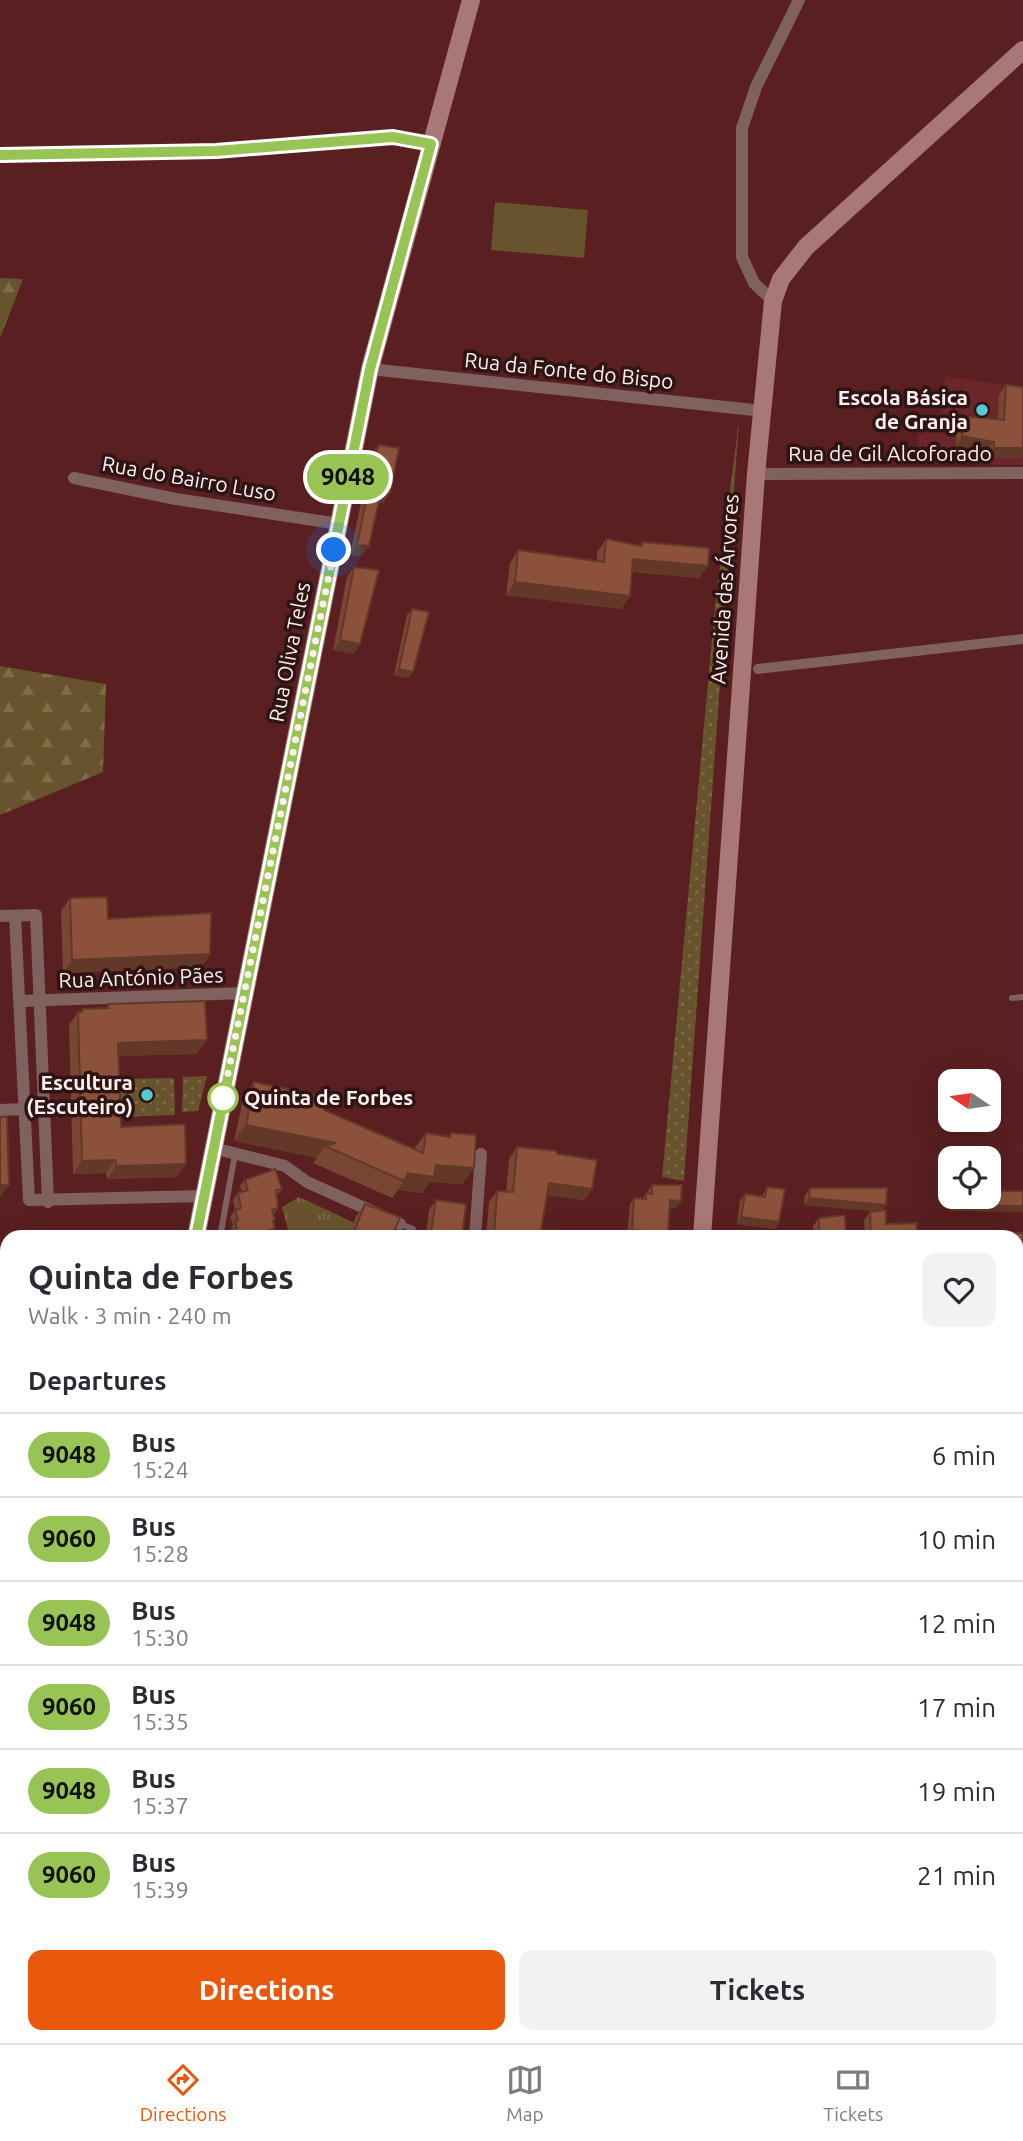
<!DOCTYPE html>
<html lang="en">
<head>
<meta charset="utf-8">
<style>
	:root { --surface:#fff; --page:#f2f2f3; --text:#2b2b33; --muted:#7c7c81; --line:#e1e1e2; --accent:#ea580c }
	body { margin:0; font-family:Ubuntu,sans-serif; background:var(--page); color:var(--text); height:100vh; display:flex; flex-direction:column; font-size:26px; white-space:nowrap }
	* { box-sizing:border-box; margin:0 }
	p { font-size:23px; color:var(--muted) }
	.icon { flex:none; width:38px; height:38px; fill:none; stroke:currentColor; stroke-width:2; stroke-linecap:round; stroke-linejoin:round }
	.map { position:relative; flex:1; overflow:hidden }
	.sheet { position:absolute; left:0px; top:1230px; width:1024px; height:814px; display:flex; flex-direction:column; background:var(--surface); border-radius:21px 21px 0 0; box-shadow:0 7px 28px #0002 }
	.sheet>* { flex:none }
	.badge { padding:0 14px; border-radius:23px; font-size:24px; line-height:46px }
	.needle { width:46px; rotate:283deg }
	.tools { position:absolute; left:938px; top:1069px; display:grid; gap:14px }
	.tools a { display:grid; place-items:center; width:63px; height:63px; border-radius:14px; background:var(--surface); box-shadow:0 7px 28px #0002; font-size:35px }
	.you { position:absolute; width:35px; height:35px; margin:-18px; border:5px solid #fff; border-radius:50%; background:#1a73e8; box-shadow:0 0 0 10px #1a73e833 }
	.map>.badge { position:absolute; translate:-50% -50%; box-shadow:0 0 0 4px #fff }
	h2 { padding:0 28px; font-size:26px; line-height:63px }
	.round { display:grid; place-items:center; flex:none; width:74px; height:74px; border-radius:14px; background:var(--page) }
	.headline { display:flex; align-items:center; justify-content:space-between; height:119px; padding:0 28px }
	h1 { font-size:33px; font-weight:700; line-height:52px }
	.button { display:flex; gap:14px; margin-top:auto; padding:14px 28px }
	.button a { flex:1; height:80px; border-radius:14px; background:var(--accent); color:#fff; font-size:28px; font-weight:700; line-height:80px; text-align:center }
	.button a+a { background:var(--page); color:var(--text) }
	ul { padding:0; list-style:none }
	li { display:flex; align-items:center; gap:21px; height:84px; padding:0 28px; border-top:2px solid var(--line) }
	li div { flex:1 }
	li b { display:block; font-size:26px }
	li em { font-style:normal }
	li .badge { min-width:77px; font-weight:700; text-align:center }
	.dock { display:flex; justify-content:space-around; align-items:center; height:98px; border-top:2px solid var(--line); background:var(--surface); font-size:19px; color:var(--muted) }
	.dock a { display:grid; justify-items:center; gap:4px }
	.dock .on { color:var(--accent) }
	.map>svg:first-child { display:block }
</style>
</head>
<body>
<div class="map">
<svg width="1023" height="2043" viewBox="0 0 1023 2043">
	<defs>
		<pattern id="grass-dots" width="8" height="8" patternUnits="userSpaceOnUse" patternTransform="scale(1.75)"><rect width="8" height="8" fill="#67532c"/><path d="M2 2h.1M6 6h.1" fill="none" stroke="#7e6c4b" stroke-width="1.8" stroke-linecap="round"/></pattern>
		<pattern id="forest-firs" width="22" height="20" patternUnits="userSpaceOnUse" patternTransform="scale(1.75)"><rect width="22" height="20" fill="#67532c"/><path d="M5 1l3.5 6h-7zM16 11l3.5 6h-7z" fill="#7e6c4b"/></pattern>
		<pattern id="park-tufts" width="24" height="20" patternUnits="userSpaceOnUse" patternTransform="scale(1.75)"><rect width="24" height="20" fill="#67532c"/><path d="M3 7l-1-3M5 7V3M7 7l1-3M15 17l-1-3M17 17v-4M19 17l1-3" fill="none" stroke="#7e6c4b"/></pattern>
		<pattern id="water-waves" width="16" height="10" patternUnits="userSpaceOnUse" patternTransform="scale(1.75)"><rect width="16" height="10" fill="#042403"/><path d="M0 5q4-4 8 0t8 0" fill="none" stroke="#2a4428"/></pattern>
	</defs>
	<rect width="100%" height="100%" fill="#5a1f20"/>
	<path fill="#6a2628" d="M945,376L1023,388V465L916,463L919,431L939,432Z"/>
	<g fill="url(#grass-dots)">
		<path d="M739,421L684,1181L662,1177L716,597Z"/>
		<path d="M207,1076L198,1111L182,1112L183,1077Z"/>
		<path d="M174,1078L175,1115L120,1117L119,1079Z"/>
	</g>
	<g fill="url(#forest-firs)">
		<path d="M0,278L23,279L0,338Z"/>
		<path d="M0,666L106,684L103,772L0,815Z"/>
	</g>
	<path fill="url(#park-tufts)" d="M299,1197L355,1223L348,1237H290L282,1207Z"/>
	<path fill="#67532c" d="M495,202L588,210L584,258L491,250Z"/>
	<g fill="url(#water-waves)">
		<path d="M1017,1925H1023V2043H476L490,2037H1017Z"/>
		<path d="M7,2025V2037H437L451,2043H0V2027Z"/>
	</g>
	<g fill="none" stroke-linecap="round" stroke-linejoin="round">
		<path stroke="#ad8888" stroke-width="2.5" stroke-dasharray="3.5 5" stroke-linecap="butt" d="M1017,1910L1023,1909"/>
		<g stroke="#7f615f" stroke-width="6">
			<path d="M1012,998L1023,997"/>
			<path d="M400,1224L413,1229L412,1237"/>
			<path d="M220,1237L235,1154"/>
		</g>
		<path stroke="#7f615f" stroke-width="10" d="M758,669L1023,639"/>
		<g stroke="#7f615f" stroke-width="12">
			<path d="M0,155L216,151L393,137L431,144"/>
			<path d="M773,301L754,283L742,257V128L756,87L799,0"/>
			<path d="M370,369L763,411"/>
			<path d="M756,474L1023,473"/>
			<path d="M74,478L176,499L339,524"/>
			<path d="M0,916L36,915L48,1202"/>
			<path d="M15,916L29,1200L204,1196"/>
			<path d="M21,1001L245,993"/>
			<path d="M0,1110L24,1109"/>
			<path d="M213,1148L285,1166L307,1182L400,1224"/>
			<path d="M475,1237L481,1154"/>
			<path d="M1017,1287H1023"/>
			<path d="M1017,1568H1023"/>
			<path d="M0,1574H7"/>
			<path d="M1017,1722H1023"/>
			<path d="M0,1744H7"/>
			<path d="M0,1949L7,1948"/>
		</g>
		<g stroke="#a77876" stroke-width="18">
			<path d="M196,1237L370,369L471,0"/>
			<path d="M702,1237L756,474L773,301L781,279L806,247L1023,50"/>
		</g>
		<g stroke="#c68987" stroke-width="19">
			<path d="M1017,1442L1023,1441"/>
			<path d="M0,1466H7"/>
		</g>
		<g stroke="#d2b6b5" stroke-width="7">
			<g id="rail">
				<path d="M1017,1514H1023"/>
				<path d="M0,1546L7,1545"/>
			</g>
		</g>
		<use href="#rail" stroke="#2f1414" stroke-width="4.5" stroke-dasharray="13" stroke-linecap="butt"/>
	</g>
	<g fill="#784632">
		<path d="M1006,385L1023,387V456L1021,458L987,457V451L956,446L957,426L964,416L998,419L999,395Z"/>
		<path d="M378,445L390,493L383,503L379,502L362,556L350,555L371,455Z"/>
		<path d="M606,539L640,545L642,542L699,578L632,572L630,596L621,609L506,595L510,563L518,550L597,561V552Z"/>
		<path d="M354,567V654L333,650L347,577Z"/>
		<path d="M412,609L413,672L408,678L394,675L407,615Z"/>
		<path d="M70,898L108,919L210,954L201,967L63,973L61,911Z"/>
		<path d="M108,1004L197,1054L119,1056L121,1127L177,1177L107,1179L106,1173L73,1174L69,1025L78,1012H80L82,1009L106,1008Z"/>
		<path d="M254,1082L414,1149L426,1133L449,1136L451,1133L474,1168L462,1184L430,1182L422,1193L398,1190L392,1198L313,1163L317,1158L234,1141L243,1099Z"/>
		<path d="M517,1147L557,1154L592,1189L584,1200L547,1195L541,1230L590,1237H486L489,1202L497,1191L506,1192L509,1159Z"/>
		<path d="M245,1180L282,1189L277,1195L278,1208L274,1214L273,1223L271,1234L272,1237H227L233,1225L230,1217L235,1210L233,1200L238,1193L242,1192L240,1186Z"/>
		<path d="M652,1185L676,1208L670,1207L668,1233L665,1237H627L630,1204L634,1198H643L646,1193H648V1191Z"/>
		<path d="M767,1187L779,1222L775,1229L737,1224L740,1200L745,1194L762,1196Z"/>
		<path d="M810,1188L881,1211L886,1224L916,1236L964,1237H865L864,1220L870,1212L879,1211L804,1205L805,1195Z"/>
		<path d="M952,1197H989L951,1211Z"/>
		<path d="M436,1200L462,1237H421L424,1232L426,1233L429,1210Z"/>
		<path d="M365,1204L392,1237H348L356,1216Z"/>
		<path d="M819,1218L846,1237H813V1226Z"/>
		<path d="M1023,1294V1405H1017V1303Z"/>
	</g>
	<g fill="#623929">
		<path d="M962,436L994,442L987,451L956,446Z"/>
		<path d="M994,448H1023V456L1021,458L987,457Z"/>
		<path d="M381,492L390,493L383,503L374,502Z"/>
		<path d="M357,545L369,546L362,556L350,555Z"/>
		<path d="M633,559L708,566L699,578L625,571Z"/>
		<path d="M515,582L630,596L621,609L506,595Z"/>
		<path d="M340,640L360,644L354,654L333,650Z"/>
		<path d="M399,669L413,672L408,678L394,675Z"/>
		<path d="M210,954L201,967L63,973L72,960Z"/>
		<path d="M207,1040L197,1054L109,1056L118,1043Z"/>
		<path d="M246,1125L336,1143L325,1146L317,1158L234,1141Z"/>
		<path d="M115,1160L106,1173L73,1174L82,1161Z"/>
		<path d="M186,1164L177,1177L107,1179L116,1166Z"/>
		<path d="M436,1165L474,1168L462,1184L430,1182L422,1193L398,1190L404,1181L408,1173Z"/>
		<path d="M549,1183L592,1189L584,1200L541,1194Z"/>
		<path d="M0,1185H9L0,1197Z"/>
		<path d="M809,1198L886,1205L881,1212L804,1205Z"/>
		<path d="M670,1200L681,1201L676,1208L666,1207Z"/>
		<path d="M955,1205L1023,1206V1212L951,1211Z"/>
		<path d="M741,1217L779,1222L775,1229L737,1224Z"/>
		<path d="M632,1230L668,1233L665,1237H627Z"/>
		<rect x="1017" y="1262" width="6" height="8"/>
		<rect x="1017" y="1392" width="6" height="13"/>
		<rect x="0" y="1397" width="7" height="10"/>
		<path d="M0,1498H7L2,1504H0Z"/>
		<rect x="0" y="1615" width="7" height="6"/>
		<rect x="1017" y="1622" width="6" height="6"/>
		<rect x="1017" y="1691" width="6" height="7"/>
		<path d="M0,1696H6L1,1703H0Z"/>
		<path d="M1017,1788H1023V1797L1017,1798Z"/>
		<path d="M7,1909L6,1913L0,1918V1912Z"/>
	</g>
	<g fill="#8c513a" stroke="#623929" stroke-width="2">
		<path d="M1006,385L1023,387V448H994V442L962,436L964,416L1004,420Z"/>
		<path d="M378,445L399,448L390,493L381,492L369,546L357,545Z"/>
		<path d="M606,539L642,546V542L709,548L708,566L633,559L630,596L515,582L518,550L604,562Z"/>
		<path d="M354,567L379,570L360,644L340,640Z"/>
		<path d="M412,609L429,612L413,672L399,669Z"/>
		<path d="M107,897L108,919L211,913L210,954L72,960L70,898Z"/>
		<path d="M205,1001L207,1040L118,1043L121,1127L185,1124L186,1164L116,1166L115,1160L82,1161L78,1012H82V1009L109,1008L108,1004Z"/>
		<path d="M254,1082L327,1097L324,1110L423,1153L426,1133L450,1137L451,1133L476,1135L474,1168L436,1165L434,1177L408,1173L404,1181L325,1146L336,1143L246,1125Z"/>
		<path d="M0,1117H7L9,1185H0Z"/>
		<path d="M517,1147L557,1151V1154L597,1160L592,1189L549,1183L541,1230L590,1232V1237H494L497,1191L513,1192Z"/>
		<path d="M275,1169L282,1189L276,1190L278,1208L272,1210L275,1220L273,1221L275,1228L269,1230L272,1237H233L231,1229L237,1228L235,1221L238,1220L235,1210L241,1208L238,1193L248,1190L245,1180Z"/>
		<path d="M652,1185H682L681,1201L670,1200L668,1233L632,1230L634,1198L646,1199V1193L652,1194Z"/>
		<path d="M767,1187L785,1189L779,1222L741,1217L745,1194L765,1197Z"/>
		<path d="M810,1188H887L886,1205L809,1198Z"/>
		<path d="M989,1191H1023V1206L955,1205L956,1197H989Z"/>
		<path d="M436,1200L466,1204L462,1237H424V1232L431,1233Z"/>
		<path d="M365,1204L400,1217L392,1237H352Z"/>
		<path d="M886,1210V1224L917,1223L916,1236L964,1234V1237H871L870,1212Z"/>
		<path d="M845,1215L846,1237H819V1218Z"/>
		<path d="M991,1232L1023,1233V1262H1017V1237H991Z"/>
		<path d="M1023,1327V1392H1017V1328Z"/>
		<rect x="0" y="1365" width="7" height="32"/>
		<path d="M0,1475L7,1476V1498H0Z"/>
		<rect x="0" y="1584" width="7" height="31"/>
		<path d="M1017,1590H1020V1595H1023V1622H1017Z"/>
		<rect x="1017" y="1652" width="6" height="39"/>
		<path d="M0,1661H5L6,1696H0Z"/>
		<rect x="1017" y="1749" width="6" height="39"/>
		<path d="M0,1887H4V1892L7,1895V1909L4,1912H0Z"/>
	</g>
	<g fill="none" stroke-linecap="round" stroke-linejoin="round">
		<g stroke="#fff" stroke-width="16">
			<path id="line" d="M0,155L216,151L393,137L431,144L370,369L196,1237"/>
		</g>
		<use href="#line" stroke="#98c455" stroke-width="10"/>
		<path stroke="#ffefee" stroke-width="7" stroke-dasharray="0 12.6" d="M223,1098L334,550"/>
	</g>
	<g fill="#51ccd5" stroke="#2f1414" stroke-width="2.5">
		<circle cx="982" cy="410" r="7"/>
		<circle cx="147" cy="1095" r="7"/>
	</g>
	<circle fill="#fff" stroke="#98c455" stroke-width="3.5" cx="223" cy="1098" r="14"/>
	<g text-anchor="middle" stroke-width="7" stroke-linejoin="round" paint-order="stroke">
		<g font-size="21" fill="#ffefee" stroke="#2f1414">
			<text transform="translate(569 371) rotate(6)" y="7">Rua da Fonte do Bispo</text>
			<text x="890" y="461">Rua de Gil Alcoforado</text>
			<text transform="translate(189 479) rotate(10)" y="7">Rua do Bairro Luso</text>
			<text transform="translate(725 589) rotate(-86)" y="7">Avenida das Árvores</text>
			<text transform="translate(290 652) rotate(-79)" y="7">Rua Oliva Teles</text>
			<text transform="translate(141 978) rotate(-2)" y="7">Rua António Pães</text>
		</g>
		<g font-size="21" font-weight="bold" fill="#ffefee" stroke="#2f1414" text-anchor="end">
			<text x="968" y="405">Escola Básica<tspan x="968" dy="24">de Granja</tspan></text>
			<text x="133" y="1090">Escultura<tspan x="133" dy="24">(Escuteiro)</tspan></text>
		</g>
		<g font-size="21" font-weight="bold" fill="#ffefee" stroke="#2f1414" text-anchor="start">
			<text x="244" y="1105">Quinta de Forbes</text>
		</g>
	</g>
</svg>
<div class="tools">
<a><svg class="needle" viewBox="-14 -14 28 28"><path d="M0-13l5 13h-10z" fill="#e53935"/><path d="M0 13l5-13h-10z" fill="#7c7c81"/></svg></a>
<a><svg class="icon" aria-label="locate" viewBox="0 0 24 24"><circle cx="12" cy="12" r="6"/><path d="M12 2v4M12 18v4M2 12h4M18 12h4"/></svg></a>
</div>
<div class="you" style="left:334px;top:550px"></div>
<b class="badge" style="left:348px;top:477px;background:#98c455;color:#111">9048</b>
<section class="sheet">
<div class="headline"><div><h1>Quinta de Forbes</h1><p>Walk · 3 min · 240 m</p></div><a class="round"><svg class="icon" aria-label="heart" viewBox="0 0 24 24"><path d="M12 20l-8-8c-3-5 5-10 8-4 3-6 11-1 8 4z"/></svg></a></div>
<h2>Departures</h2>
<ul>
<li><span class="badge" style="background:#98c455;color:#111">9048</span><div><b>Bus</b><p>15:24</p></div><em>6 min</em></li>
<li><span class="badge" style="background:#98c455;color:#111">9060</span><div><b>Bus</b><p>15:28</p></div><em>10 min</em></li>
<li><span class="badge" style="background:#98c455;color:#111">9048</span><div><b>Bus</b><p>15:30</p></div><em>12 min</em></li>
<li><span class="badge" style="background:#98c455;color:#111">9060</span><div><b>Bus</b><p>15:35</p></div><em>17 min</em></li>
<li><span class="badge" style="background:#98c455;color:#111">9048</span><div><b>Bus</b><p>15:37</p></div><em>19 min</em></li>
<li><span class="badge" style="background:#98c455;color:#111">9060</span><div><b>Bus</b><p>15:39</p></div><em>21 min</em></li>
</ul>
<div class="button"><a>Directions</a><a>Tickets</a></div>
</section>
</div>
<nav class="dock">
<a class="on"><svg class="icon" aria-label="directions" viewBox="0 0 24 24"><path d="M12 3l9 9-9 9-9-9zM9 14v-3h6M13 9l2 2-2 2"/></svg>Directions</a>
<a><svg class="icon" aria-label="map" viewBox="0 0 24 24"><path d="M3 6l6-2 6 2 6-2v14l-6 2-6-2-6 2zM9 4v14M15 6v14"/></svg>Map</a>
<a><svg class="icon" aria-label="tickets" viewBox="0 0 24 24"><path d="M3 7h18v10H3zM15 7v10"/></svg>Tickets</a>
</nav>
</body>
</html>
